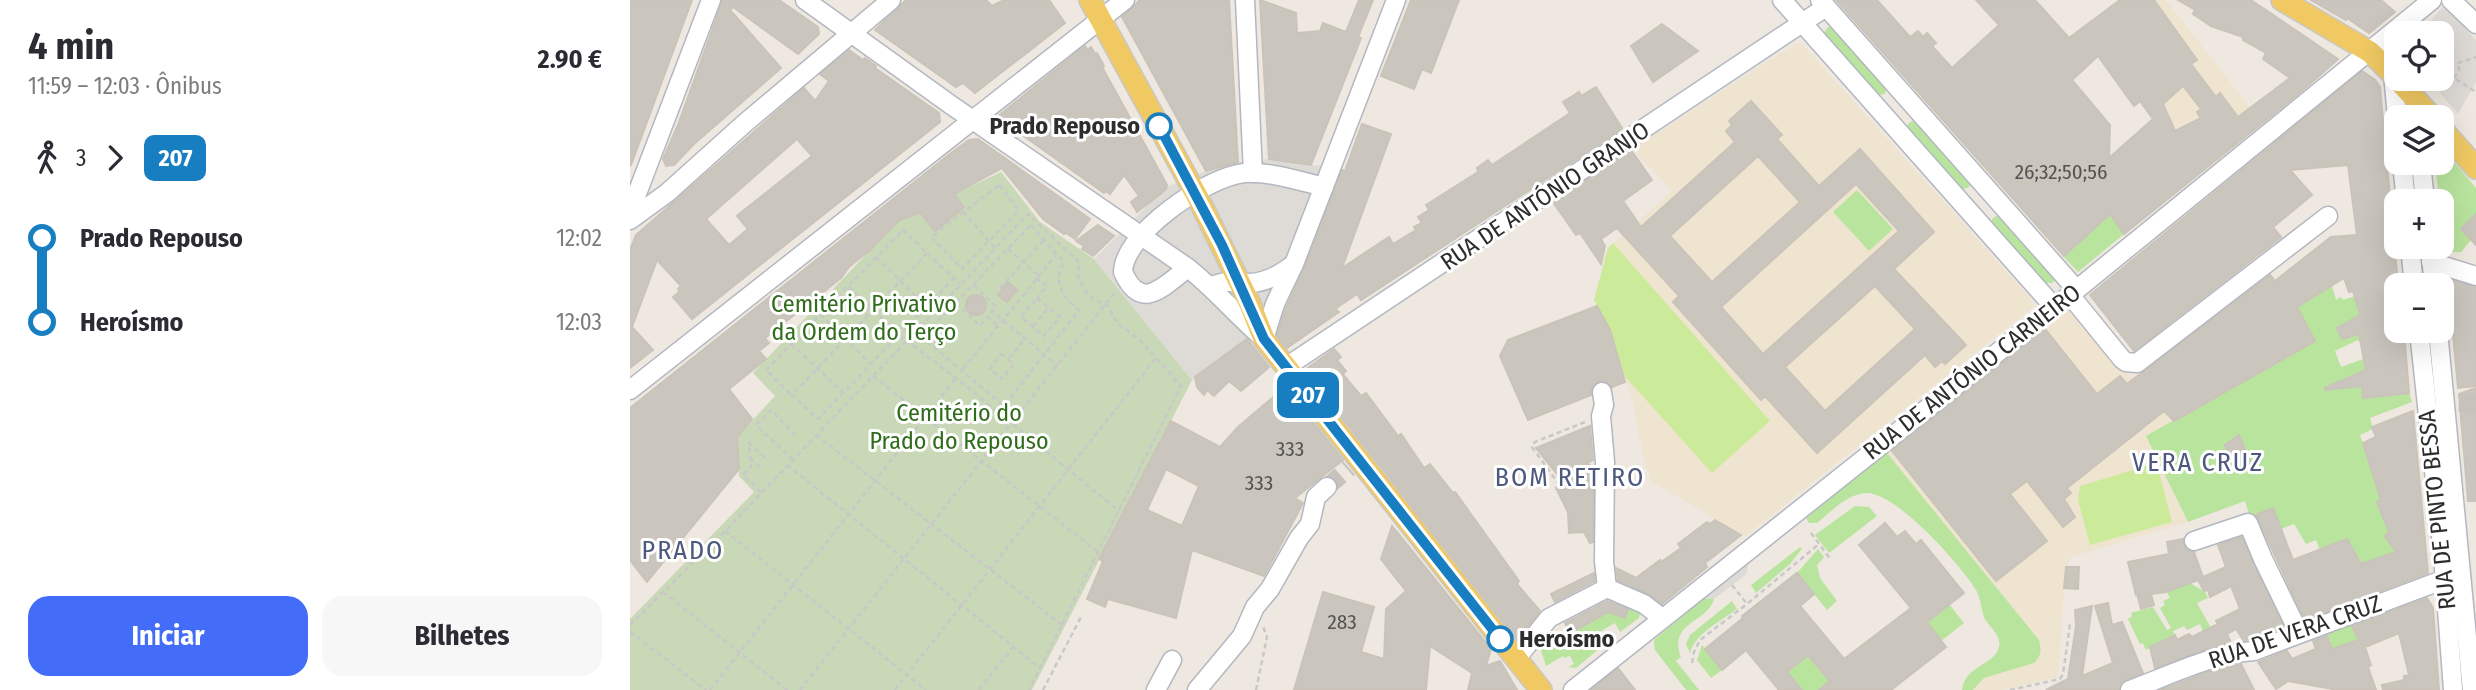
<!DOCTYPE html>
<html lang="pt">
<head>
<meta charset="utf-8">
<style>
	:root { --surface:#fff; --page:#f7f7f7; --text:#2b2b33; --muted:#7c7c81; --accent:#436df9 }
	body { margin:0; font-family:"Fira Sans Condensed",sans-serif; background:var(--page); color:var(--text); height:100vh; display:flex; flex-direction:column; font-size:26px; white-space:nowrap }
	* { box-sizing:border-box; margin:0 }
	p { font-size:23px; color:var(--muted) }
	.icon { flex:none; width:38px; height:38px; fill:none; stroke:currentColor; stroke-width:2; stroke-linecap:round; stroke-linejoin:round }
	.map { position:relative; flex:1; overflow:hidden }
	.side { display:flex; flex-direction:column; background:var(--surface); width:630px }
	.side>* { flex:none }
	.badge { padding:0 14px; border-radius:10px; font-size:24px; line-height:46px }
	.buttons { position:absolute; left:1754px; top:21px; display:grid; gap:14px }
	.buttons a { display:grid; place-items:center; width:70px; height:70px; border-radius:14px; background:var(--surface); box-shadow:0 7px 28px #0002; font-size:35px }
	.map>.badge { position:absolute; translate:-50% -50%; box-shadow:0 0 0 4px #fff }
	.legs { display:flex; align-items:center; gap:10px; height:77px; padding:0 28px; font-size:23px }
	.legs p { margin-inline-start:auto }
	.summary { display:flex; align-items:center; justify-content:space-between; height:119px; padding:0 28px }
	h1 { font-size:38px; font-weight:700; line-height:52px }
	.cta { display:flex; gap:14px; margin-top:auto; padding:14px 28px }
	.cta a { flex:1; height:80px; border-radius:21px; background:var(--accent); color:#fff; font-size:28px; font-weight:700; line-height:80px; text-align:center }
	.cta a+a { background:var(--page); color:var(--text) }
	ul { padding:0 28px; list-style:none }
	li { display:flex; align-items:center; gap:24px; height:84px; font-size:26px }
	li i { display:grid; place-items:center; width:10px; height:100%; margin:0 9px; background:currentColor }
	li i::after { content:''; width:18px; height:18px; margin:-9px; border:5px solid; border-radius:50%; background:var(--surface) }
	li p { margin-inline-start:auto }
	li:first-child i { background:linear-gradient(#0000 50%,currentColor 0) }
	li:last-child i { background:linear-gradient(currentColor 50%,#0000 0) }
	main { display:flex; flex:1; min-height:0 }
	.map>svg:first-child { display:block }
</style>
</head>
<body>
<main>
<section class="side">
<div class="summary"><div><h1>4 min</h1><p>11:59 – 12:03 · Ônibus</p></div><b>2.90 €</b></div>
<div class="legs"><svg class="icon" aria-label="walk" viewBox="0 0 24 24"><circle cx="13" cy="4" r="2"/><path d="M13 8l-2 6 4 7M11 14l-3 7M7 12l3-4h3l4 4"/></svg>3<svg class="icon" aria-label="forward" viewBox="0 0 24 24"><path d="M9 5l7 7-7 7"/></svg><b class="badge" style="background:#187ec2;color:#fff">207</b></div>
<ul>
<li><i style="color:#187ec2"></i><b>Prado Repouso</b><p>12:02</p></li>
<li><i style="color:#187ec2"></i><b>Heroísmo</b><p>12:03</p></li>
</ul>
<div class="cta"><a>Iniciar</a><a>Bilhetes</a></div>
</section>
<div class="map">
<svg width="1846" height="690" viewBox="0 0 1846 690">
	<rect width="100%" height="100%" fill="#eee8e0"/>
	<g fill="#efe4d0">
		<path d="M1490,0H1536L1632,123L1587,160L1565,121L1536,136L1510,102L1504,106L1449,30Z"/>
		<path d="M1171,43L1401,299L1404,306L1115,536L1021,481L1013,456L1003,402L980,330L964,300L978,248L1042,191L1002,149L1165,44Z"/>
		<path d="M1441,305L1503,379L1544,421L1516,436L1558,522L1441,557L1436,567L1428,677L1372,690H1343L1354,678L1404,663L1412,647L1409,640L1257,453Z"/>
	</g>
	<g fill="#b9e49e">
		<path d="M1198,27L1203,28L1256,86L1255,94L1246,95L1193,34Z"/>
		<path d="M1282,121L1287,122L1341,183L1338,188L1330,189L1278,130V124Z"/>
		<path d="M1817,160L1825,163L1846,188V214L1830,230L1841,240L1831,252H1813L1811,201H1809L1806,170L1808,164Z"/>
		<path d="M1227,190L1263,229L1239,251L1203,212Z"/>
		<path d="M1480,214L1494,234L1448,272L1434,257Z"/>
		<path d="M1366,216L1372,217L1425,278L1423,283H1415L1362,225V219Z"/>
		<path d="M1702,286L1706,300L1711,297L1713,300L1725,296L1730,315L1707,328L1712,339L1730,334L1731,343L1728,340L1705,351L1711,367L1736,358L1735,370L1713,380L1715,388L1726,387L1725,378L1731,376L1733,398L1779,393L1782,402L1740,418L1743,429L1730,435L1752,499L1747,502L1756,526L1763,523L1764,531L1758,533L1756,537L1768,552L1731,564L1690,550L1686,540L1676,544L1664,524L1651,529L1643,508L1620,517L1615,501L1558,522L1516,436L1684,340L1667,307Z"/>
		<path d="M1257,453L1409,640C1412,650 1411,656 1404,663L1354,678L1343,690H1332C1335,665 1365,665 1369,647C1372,636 1360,628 1355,619C1351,611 1351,598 1346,590C1330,564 1266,492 1236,493C1217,494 1201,512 1187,523H1179L1176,518Z"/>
		<path d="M1225,506L1239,507L1247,516L1199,553L1185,535Z"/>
		<path d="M1170,547L1172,549L1160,564L1126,593L1121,585Z"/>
		<path d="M1188,549L1194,557L1187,565L1190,578L1207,601L1197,610L1167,573Z"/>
		<path d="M1560,583L1575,592L1578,598L1567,603L1581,628L1574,634L1570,624L1557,630L1554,626L1543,631L1545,635L1516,650L1513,643L1510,644L1498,619L1502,616L1501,613L1523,607L1537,630L1541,628L1530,608L1535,605L1533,601L1540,598L1537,592Z"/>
		<path d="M1074,598L1084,599C1077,624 1038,621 1051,657L1046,661L1069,690H1056L1025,650L1024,640Z"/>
		<path d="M1102,601L1107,609C1093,620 1064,634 1060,653L1056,644L1060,635Z"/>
		<path d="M1319,604L1334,623L1311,641L1297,622Z"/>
		<path d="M999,605L1007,608L1010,614L1009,618L990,632L985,623L961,637L965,644L983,637L946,668L938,667L944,664L940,656L934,658L933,656L916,666L909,644L920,627L927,639L978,612L995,618Z"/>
		<path d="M1721,624L1727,637L1734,643H1720L1702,649L1697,634Z"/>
		<path d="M1155,626L1200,681L1189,690H1172L1157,672Z"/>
		<path d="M1072,645L1092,670L1081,678L1067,660Z"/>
	</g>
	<path fill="#c9d8b7" d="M371,172L410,222L464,259L562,380L402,690H0V619L124,492L109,476L107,437L145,396L123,373L268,221Z"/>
	<g fill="#cceb9a">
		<path d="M983,243L1140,421L1082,473L992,373L980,330L964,300L978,248Z"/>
		<path d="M1516,466L1528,468L1542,522L1460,545L1448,500L1450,486Z"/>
	</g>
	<g fill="#dedbd7">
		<path d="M1814,5L1846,40V82L1828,114L1798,79H1811V33H1791Z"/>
		<path d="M639,159L706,168L683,230L687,231L671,265L621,336L562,380L464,259L536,187L576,171L608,162Z"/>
		<path d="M1118,563L1117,574L1084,599L1074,598Z"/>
	</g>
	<g fill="#cac6be" stroke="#cac3b9" stroke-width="2" fill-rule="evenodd">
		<path d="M0,0H62L1,165H0Z"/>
		<path d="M93,0H149L188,27L189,34L168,54L103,7L100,10L151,68L64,144L44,165L36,166L33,159L48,125Z"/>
		<path d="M276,0H356L362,6L374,0H419L435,23L345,93L333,83L326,87L245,30Z"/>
		<path d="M510,0H599L608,162L576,171L492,17Z"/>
		<path d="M630,0L666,13L667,33L690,31L693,23L716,32L729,0H743L728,37L731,38L681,165L639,159Z"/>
		<path d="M781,0H829L801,73L792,69L784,89L751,76Z"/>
		<path d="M1206,0H1247L1280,37L1288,31L1293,37L1297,33L1306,43L1302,46L1322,68L1369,25L1346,0H1405L1439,38L1490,0H1524L1567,60L1561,64L1586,97L1590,93L1608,117L1660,78L1633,59L1636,53L1613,40V37L1581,26L1563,14L1565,10L1548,0H1621L1708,59L1672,91L1494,234L1480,214L1434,256ZM1468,56L1504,106L1510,101L1523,119L1479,158L1480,125L1442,80ZM1553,86L1571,109L1567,112L1571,118L1545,131L1533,104Z"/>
		<path d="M1681,0H1751L1765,12L1739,33L1717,18L1716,20Z"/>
		<path d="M1032,24L1068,51L1023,82L1001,46Z"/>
		<path d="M455,46L458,50L461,47L465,54L467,53L474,66L472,67L537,185L536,189L528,196L507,212L501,202L509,196L494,175L480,194L476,191L474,193L367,117Z"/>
		<path d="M219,50L233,60L235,58L246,66L245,68L309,113L310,122L62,319L43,297L50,291L48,289L51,286L27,260L2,327L23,350L0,368V250L6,235L174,88L185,101L199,81L190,74ZM167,139L182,156L107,216L118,229L99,245L76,219Z"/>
		<path d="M1732,71L1745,80L1750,87L1768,285H1766V331H1774L1779,393L1733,398L1732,386L1695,390V388L1736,370L1729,334L1712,339L1707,328L1730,315L1723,291L1719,292L1714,278L1667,307L1685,341L1544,421L1534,411L1437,488L1441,493L1434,499L1445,517L1433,527L1397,481L1380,494L1417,541L1366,581L1262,451L1415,329L1467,394L1490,376L1497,384L1640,275L1645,281L1701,237L1727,235L1718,165L1660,170L1682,195L1643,227L1651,237L1504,351L1460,295Z"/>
		<path d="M966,87L992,128L988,132L731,300L727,294L705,309L709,312L657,348L647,335L656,308L674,269L712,170L715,171L732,124L761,134L712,268L759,237L763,244L786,230L784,227L792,223L788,217L799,210L796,205L848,172L847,168L858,160L862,165L940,113L933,102L949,92L951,96Z"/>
		<path d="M1121,101L1152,135L1147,139L1189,186L1230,149L1304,232L1264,269L1336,345L1315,364L1312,361L1305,367L1295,355L1187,453L1135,396L1131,400L1043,302L1049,296L987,228L971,239L975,246L971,264L950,233L946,235L923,202L1001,150L1022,180L993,201L1011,227L1105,142L1096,131L1102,125L1099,121ZM1128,156L1170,202L1082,282L1040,236ZM1226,184L1269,231L1133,354L1091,307ZM1245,286L1285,329L1195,411L1155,367Z"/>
		<path d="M348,139L460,219L445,239L436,233L434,234L413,219L372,168L324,194L334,207L305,231L290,212L268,221L240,250L219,267L211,278L135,338L139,343L129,351L136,359L99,389L122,419L107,437L109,469L17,582L0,560V408L321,153L339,140Z"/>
		<path d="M1846,214V245L1831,229Z"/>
		<path d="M468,225L484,236L463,256L452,249L454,246L446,241Z"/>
		<path d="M1818,279L1846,287V386L1828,388Z"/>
		<path d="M378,282L387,290L377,302L368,295Z"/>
		<circle cx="346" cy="305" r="10"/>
		<path d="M967,306L980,330L995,382L982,387L977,382L970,381L962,387L961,395L898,420L870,356L878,340Z"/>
		<path d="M617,339L639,367L611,391L599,381L584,396L577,390L574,395L567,387L565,377Z"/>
		<path d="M704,349L711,357L707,360L716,371L713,374L721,384L731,396L736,393L768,436L771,434L794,468L800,464L823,493L825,492L889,581L887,584L910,611L887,639L675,370Z"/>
		<path d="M655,387L713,460L665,498L673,503L634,576L562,550L546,618L478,599L475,607L457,599L473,561L469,559L541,421L590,447L608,427ZM536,469L569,486L552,526L517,510Z"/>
		<path d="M1846,388V501H1838L1829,394Z"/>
		<path d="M1783,411L1798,573L1675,620L1626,515L1643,508L1663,560L1717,539L1731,564L1766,552L1755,536L1759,532L1747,502L1751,500L1733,443L1746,437L1742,427Z"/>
		<path d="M960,426L963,460L957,463L964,468L963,542L960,543L954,532L939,533L938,512L926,488L935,484L906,448Z"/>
		<path d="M1609,435L1621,464L1606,471L1595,445Z"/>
		<path d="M1085,520L1111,535L1075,563L1077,567L1032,604L1019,594L988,580L986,568L1006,578L1030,560L1031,562L1051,548L1048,544L1077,522L1080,524Z"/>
		<path d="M1255,523L1267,537L1275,531L1286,544L1291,540L1334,593L1297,622L1316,647L1261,690H1189L1200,681L1178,655L1157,672L1172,690H1149L1116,650L1092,670L1075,649L1113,618L1112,616L1167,573L1184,594L1170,606L1214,659L1281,608L1229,545Z"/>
		<path d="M762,526L861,649L856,666L870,661L887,690H838L842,673L800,646L796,690H664L693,592L744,607L731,652L754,659L756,609L776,591L751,559Z"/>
		<path d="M1612,537L1654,627L1614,641L1606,629L1597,634L1601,643L1574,650L1525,668L1520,647L1545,635L1547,640L1559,634L1562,637L1588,624L1586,621L1610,609L1601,586L1580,597L1578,590L1574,591L1568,580L1536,592L1521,594L1524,605L1511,609L1508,597L1513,596L1506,595L1498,562L1539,554L1537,542L1553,539L1556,549L1564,552L1573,577L1596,567L1588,545Z"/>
		<path d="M1436,567H1449L1448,589L1434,588Z"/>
		<path d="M964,573L965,581L925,602L921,594Z"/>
		<path d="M1797,598L1803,608L1809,690H1753L1752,685L1774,680V676L1779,675L1769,633L1735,647L1741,665L1738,667L1746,690H1708L1658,681L1646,689L1628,662L1657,651L1662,659L1686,649L1683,641L1697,636L1702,649L1729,640L1722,626Z"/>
		<path d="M977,601L998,609L995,618L978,612L940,633L935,623Z"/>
		<path d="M1478,603L1482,625L1492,622L1513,673L1495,680L1491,683L1489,690H1416L1438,679L1446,626L1445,610L1462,606L1452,676L1483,663L1465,606Z"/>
		<path d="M1611,664L1624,690H1531L1581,671Z"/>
		<path d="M988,668L1005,690H961Z"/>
	</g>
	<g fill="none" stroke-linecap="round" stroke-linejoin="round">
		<g stroke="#c7c3bc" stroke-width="18" stroke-dasharray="18 9" stroke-linecap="butt">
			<path d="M1829,403L1846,404"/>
			<path d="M697,487L719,468"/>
		</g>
		<g stroke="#b3b7c0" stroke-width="21">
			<g id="minor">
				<path d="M175,0L321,105L558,268C586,290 607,316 634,339L645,304L664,264L766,0"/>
				<path d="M615,0L623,173"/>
				<path d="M1152,0L1424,307"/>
				<path d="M1190,0L1446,289"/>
				<path d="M1821,0L1846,24"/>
				<path d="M1763,74L1767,117"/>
				<path d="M1772,163L1776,201"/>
				<path d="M1795,201L1792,173L1796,163"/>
				<path d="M0,212L81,0"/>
				<path d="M0,220L37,193L115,123L261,0"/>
				<path d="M1780,247L1784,285"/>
				<path d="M1800,247L1804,285"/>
				<path d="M1801,262L1846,276"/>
				<path d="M558,268C534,285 512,314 493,272C494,233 577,177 614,173C639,171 670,181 694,187"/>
				<path d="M581,286C601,279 600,283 619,283C636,283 651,274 664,264"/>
				<path d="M1440,295L1492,359L1496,362L1507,363L1698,216"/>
				<path d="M1789,331L1813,555L1823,690"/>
				<path d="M1808,331L1842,690"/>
				<path d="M656,367L1196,7"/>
				<path d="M0,390L495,0"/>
				<path d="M972,392L974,405L971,416L975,462L974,561L977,588"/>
				<path d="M1564,541L1618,523L1633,559L1669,633"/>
				<path d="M886,659L919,618L977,588L1014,604L1032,618"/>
				<path d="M526,690L542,660"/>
				<path d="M567,690L612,636L625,607L640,589L669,538L680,524L686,497L697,487"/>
				<path d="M943,690L1440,295L1802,0"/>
				<path d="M1500,690C1538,676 1584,653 1624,651L1815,579L1824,578"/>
			</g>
		</g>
		<g stroke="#c8c8c8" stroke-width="24">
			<g id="major">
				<path d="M460,0L567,196L620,304L634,339L911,690"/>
				<path d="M1652,0L1740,52L1766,77"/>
				<path d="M1767,79L1802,117"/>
				<path d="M1811,128L1846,168"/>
			</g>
		</g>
		<g stroke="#c8c8c8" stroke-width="2.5" stroke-dasharray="5 3.5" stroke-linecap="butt">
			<path d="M1811,59L1828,63L1846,57"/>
			<path d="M1824,78L1829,70L1828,63"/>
			<path d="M1810,79L1816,81L1824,78L1846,92"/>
			<path d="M369,185L389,210L332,269L301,237Z"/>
			<path d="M333,212L365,248"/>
			<path d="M401,225L434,262C422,281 433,298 449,310L374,406L292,337Z"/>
			<path d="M378,249L408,275"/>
			<path d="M297,253L162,395L188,419L269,335L326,378L489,511"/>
			<path d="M246,257L296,306"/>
			<path d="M406,278L417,286L407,298"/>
			<path d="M344,285L366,307L362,311"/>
			<path d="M219,287L269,335L324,278"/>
			<path d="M370,288L414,240"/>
			<path d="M407,298L430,317L414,336L391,317Z"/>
			<path d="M326,303L350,326L358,317"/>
			<path d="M190,314L240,363"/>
			<path d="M367,325L358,317L362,311L428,366"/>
			<path d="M403,326L419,307"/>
			<path d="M161,344L213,392"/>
			<path d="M371,354L384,364L372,379L360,369Z"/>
			<path d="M379,358L395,339"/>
			<path d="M333,369L426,255"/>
			<path d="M243,376L468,552"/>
			<path d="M160,394L136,370L273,230L330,284"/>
			<path d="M955,422L905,442L902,447L928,483L958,469"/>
			<path d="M186,435L432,625"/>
			<path d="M120,458L130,467"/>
			<path d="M163,460L126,425L141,410L166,436"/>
			<path d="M157,465L410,668"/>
			<path d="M131,492L113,475L121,467L119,443L138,460"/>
			<path d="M95,531L296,690"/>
			<path d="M1181,533L1201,560"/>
			<path d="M1102,585L1117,604"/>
			<path d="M33,592L157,690"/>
			<path d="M0,625L95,531L398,214L449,262L448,277L454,289L464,300L477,305L487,323L511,341L551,386L399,690"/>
			<path d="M0,632L76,690"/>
			<path d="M1062,663L1064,652L1070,640L1117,604L1189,544"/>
			<path d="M80,690L326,378"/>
			<path d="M170,690L486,291"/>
			<path d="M265,690L526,358"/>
			<path d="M349,690L383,647"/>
			<path d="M413,690L452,615"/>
			<path d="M626,690L637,637L633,626"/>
			<path d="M1380,690L1430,679L1433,674L1440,624"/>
		</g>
		<use href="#minor" stroke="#fff" stroke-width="18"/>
		<use href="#major" stroke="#f0c963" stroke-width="21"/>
	</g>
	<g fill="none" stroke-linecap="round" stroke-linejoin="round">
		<g stroke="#fff" stroke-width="16">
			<path id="line-1" d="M529,126L592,245L634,339L870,639"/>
		</g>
		<use href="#line-1" stroke="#187ec2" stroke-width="10"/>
	</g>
	<g fill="#fff" stroke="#187ec2" stroke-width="3.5">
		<circle cx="529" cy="126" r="12"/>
		<circle cx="870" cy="639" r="12"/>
	</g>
	<g text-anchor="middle" stroke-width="6" stroke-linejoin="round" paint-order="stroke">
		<g font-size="21" fill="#545351">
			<text x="1431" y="179">26;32;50;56</text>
			<text x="660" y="456">333</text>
			<text x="629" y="490">333</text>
			<text x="712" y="629">283</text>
		</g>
		<g font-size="24" font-weight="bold" fill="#2d2d2d" stroke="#fff" text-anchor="end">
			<text x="510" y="134">Prado Repouso</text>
			<text x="889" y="647" text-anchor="start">Heroísmo</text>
		</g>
		<g font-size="24" fill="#2d2d2d" stroke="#fff">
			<text transform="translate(915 196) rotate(-34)" y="8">RUA DE ANTÓNIO GRANJO</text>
			<text transform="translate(1342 372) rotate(-38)" y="8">RUA DE ANTÓNIO CARNEIRO</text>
			<text transform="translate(1807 510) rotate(-96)" y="8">RUA DE PINTO BESSA</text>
			<text transform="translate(1665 632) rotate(-19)" y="8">RUA DE VERA CRUZ</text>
		</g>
		<g font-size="24" fill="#306c1c" stroke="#fff">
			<text x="234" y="312">Cemitério Privativo<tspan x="234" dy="28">da Ordem do Terço</tspan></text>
			<text x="329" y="421">Cemitério do<tspan x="329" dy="28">Prado do Repouso</tspan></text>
		</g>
		<g font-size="26" letter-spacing="2" fill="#4d587e" stroke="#fff">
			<text x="1568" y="471">VERA CRUZ</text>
			<text x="940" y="486">BOM RETIRO</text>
			<text x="53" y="559">PRADO</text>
		</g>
	</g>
</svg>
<div class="buttons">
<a><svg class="icon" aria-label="locate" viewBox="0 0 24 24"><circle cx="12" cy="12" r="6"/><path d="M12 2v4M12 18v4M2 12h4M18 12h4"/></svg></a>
<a><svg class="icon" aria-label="layers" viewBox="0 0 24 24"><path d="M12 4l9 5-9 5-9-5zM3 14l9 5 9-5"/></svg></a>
<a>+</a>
<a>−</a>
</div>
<b class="badge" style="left:678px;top:395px;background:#187ec2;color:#fff">207</b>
</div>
</main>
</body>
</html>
